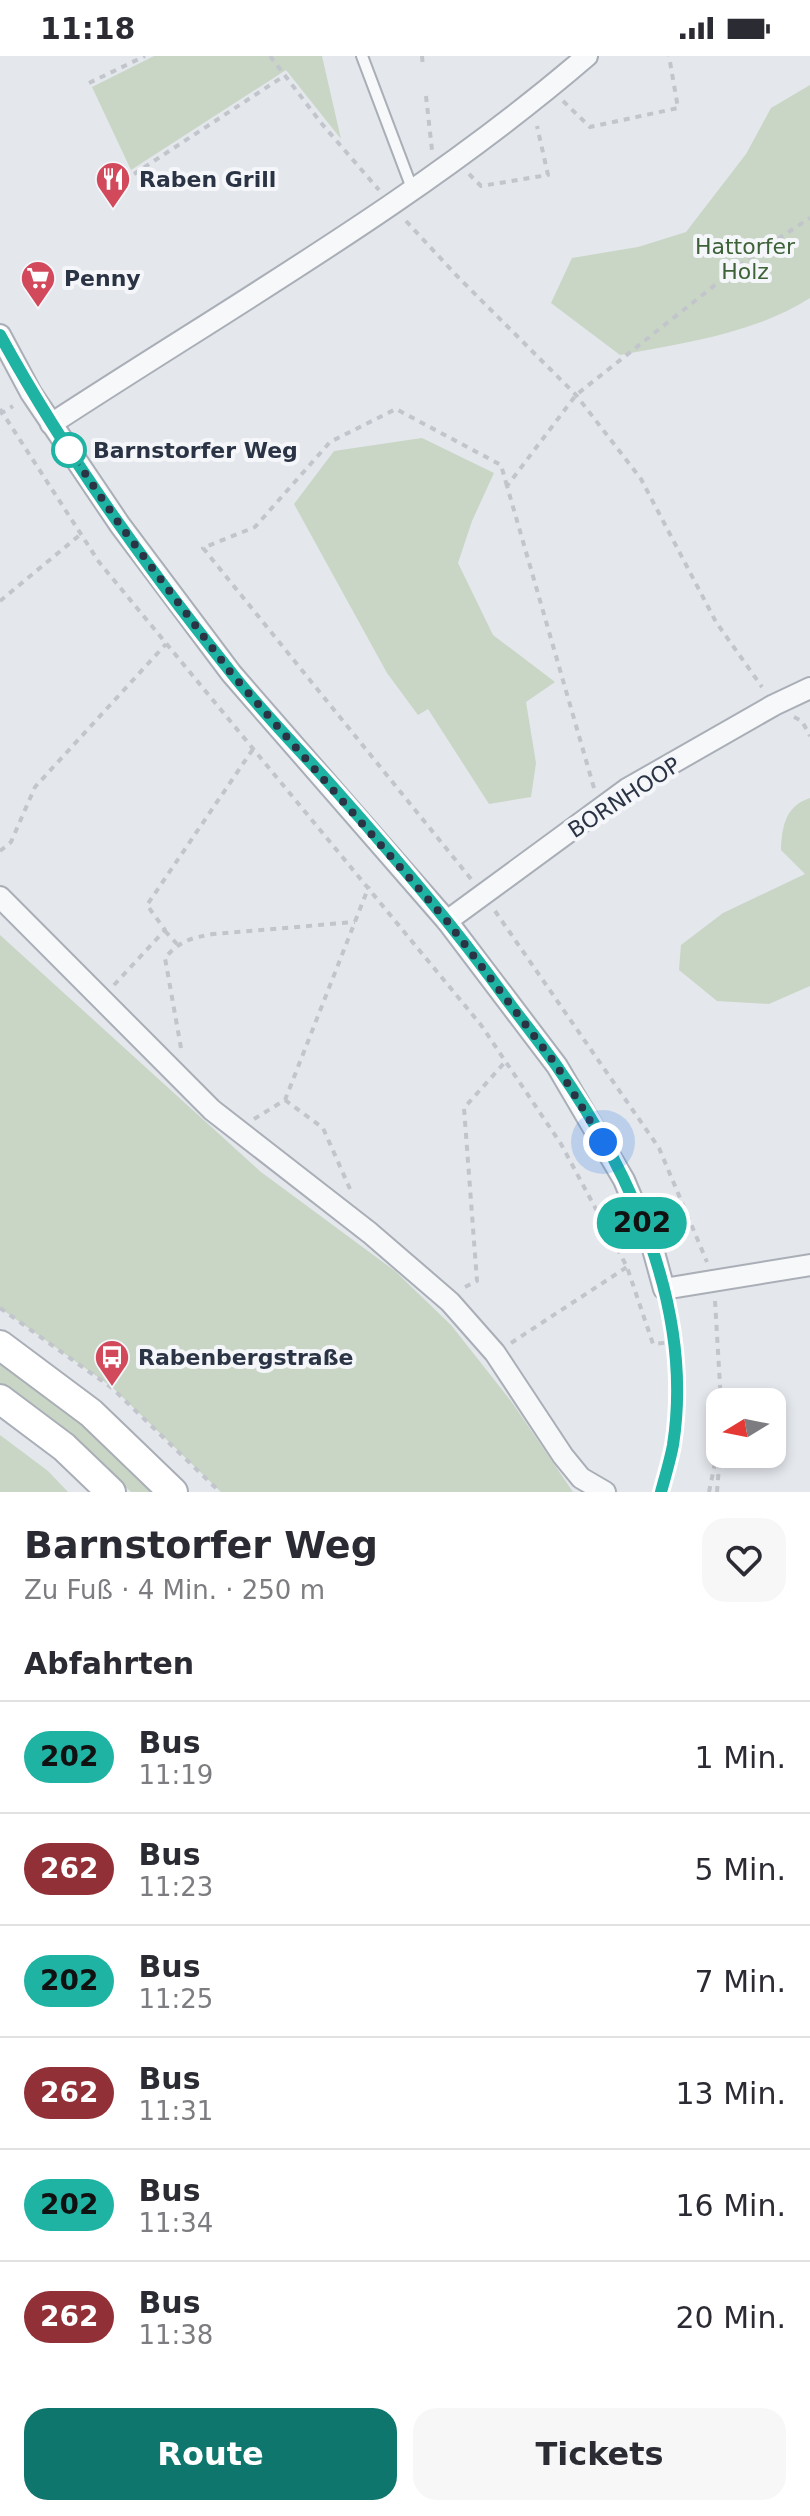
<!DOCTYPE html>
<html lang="de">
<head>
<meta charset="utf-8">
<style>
	:root { --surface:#fff; --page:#f7f7f7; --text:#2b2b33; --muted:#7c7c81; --line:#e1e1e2; --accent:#0f766e }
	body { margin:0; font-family:"DejaVu Sans",sans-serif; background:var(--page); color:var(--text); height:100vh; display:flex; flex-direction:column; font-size:30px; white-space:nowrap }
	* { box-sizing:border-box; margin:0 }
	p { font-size:26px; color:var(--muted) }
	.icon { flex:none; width:44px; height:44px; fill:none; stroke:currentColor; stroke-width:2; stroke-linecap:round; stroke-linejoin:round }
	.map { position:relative; height:1436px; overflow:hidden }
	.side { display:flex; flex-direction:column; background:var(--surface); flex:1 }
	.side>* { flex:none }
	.badge { padding:0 16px; border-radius:26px; font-size:28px; line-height:52px }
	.needle { width:52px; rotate:260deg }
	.buttons { position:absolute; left:706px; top:1332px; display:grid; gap:16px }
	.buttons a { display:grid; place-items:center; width:80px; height:80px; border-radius:16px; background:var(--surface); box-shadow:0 4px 12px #0003; font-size:40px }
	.you { position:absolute; width:40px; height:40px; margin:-20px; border:6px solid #fff; border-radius:50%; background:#1a73e8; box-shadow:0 0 0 12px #1a73e833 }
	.map>.badge { position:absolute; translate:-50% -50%; box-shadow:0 0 0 4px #fff }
	h2 { padding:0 24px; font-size:30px; line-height:72px }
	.round { display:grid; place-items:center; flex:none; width:84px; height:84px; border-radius:24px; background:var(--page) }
	.summary { display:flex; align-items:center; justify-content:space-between; height:136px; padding:0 24px }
	h1 { font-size:38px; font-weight:700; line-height:60px }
	.action { display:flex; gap:16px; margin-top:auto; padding:16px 24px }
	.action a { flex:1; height:92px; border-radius:24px; background:var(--accent); color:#fff; font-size:32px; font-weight:700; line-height:92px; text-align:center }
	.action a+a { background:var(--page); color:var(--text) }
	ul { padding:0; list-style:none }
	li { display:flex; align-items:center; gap:24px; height:112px; padding:0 24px; border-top:2px solid var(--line) }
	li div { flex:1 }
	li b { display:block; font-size:30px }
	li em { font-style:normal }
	li .badge { min-width:88px; font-weight:700; text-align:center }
	.status { display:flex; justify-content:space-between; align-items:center; height:56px; padding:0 40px; background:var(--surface); direction:ltr }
	.status svg { height:22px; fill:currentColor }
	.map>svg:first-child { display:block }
</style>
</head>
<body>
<div class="status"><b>11:18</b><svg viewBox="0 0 49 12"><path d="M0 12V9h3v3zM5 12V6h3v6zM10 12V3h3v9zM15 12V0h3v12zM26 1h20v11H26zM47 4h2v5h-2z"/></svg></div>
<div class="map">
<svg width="810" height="1436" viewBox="0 0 810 1436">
	<rect width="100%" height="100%" fill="#e4e7ec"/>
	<g fill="#c9d6c5">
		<path d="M154,0H322L341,83L286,14L131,114L92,31Z"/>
		<path d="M810,29V242C756,277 683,287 620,299L551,247L572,202L638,191L686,176L746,98L771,52Z"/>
		<path d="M422,382L494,417L472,465L458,507L493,579L555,626L526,646L536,707L531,741L489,748L428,653L418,659L387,617L294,448L334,395Z"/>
		<path d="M810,742V930L769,948L717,945L679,914L681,889L723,857L805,818L781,794C782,771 785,750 810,742Z"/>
		<path d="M0,879L261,1116L395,1215L451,1269L511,1345L573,1436H221L112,1331L0,1252Z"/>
		<path d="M0,1307L87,1372L154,1436H131L78,1385L0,1327Z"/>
		<path d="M0,1379L48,1415L68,1436H0Z"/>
	</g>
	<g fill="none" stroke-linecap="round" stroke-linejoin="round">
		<g stroke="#a9aeb7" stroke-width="14">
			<path id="lane" d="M362,0L413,135"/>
		</g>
		<g stroke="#a9aeb7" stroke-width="24">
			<g id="street">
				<path d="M0,279L31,337L120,469L231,617L447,865L557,1010L624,1124L653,1193L664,1233L810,1209"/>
				<path d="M51,368C233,249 422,142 587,0"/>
				<path d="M0,841L212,1054L370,1177L450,1246L495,1297L563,1400L581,1422L605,1436"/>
				<path d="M447,865L627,733L774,649L810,632"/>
			</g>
		</g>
		<g stroke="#a9aeb7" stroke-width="32">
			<g id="secondary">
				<path d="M0,1289L91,1357L173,1436"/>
				<path d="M0,1343L64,1391L111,1436"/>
			</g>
		</g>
		<g stroke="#c2c5cb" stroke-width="4" stroke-dasharray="6 6" stroke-linecap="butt">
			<path d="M270,0L322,68L379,134"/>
			<path d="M422,0L423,11"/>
			<path d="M89,27L145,0"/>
			<path d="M426,40L432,94"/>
			<path d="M563,45L590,71L678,52L669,0"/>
			<path d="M134,118L284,20"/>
			<path d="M469,118L481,130L548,119L537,70"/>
			<path d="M406,165L457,220L576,339L641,423L716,566L762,631"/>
			<path d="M0,353L99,506L481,969L561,1088L627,1211L653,1288L673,1286"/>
			<path d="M0,358L13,350"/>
			<path d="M0,545L81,478"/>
			<path d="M794,661L802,665L810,680"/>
			<path d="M594,732L507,430L576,339L753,199L810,162"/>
			<path d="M0,795L11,786L35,731L166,588"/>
			<path d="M471,823L203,492L255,471L330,386L396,353L501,409L507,430"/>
			<path d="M495,855L659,1092L707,1206"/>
			<path d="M165,875L177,888"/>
			<path d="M114,929L165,874L147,849L253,693"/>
			<path d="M181,992L165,902C180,884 192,882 213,878L355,866"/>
			<path d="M285,1044L323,1072L350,1133"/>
			<path d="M254,1063L285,1044L369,830"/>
			<path d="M465,1231L477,1225L464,1052L506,1005"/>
			<path d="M715,1245L721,1346"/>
			<path d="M0,1252L112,1332L220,1436"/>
			<path d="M511,1287L627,1211"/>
			<path d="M709,1436L720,1383"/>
			<path d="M717,1436L720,1398"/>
		</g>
		<use href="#lane" stroke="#f7f8fa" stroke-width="10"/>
		<use href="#street" stroke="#f7f8fa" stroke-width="20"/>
		<use href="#secondary" stroke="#fff" stroke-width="28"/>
	</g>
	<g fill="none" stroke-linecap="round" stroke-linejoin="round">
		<g stroke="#fff" stroke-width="18">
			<path id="line" d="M0,279C65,398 145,509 230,615C261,655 297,691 331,729C393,799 455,871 510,948C525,968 541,988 556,1009C632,1117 694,1254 673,1389C670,1405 665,1421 661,1436"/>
		</g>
		<use href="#line" stroke="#1fb3a4" stroke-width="12"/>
		<path stroke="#2b3445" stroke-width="8" stroke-dasharray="0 14.4" d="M69,394L120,469L231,617L447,865L557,1010L603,1086"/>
	</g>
	<defs>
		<g id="restaurant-pin" transform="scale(1.8)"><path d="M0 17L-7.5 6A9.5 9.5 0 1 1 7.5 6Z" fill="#d1495b" stroke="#f4f6f9"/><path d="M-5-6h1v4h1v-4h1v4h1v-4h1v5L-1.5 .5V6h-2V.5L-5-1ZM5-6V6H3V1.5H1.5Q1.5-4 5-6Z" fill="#fff"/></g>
		<g id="supermarket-pin" transform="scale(1.8)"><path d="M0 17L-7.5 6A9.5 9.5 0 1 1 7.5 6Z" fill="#d1495b" stroke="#f4f6f9"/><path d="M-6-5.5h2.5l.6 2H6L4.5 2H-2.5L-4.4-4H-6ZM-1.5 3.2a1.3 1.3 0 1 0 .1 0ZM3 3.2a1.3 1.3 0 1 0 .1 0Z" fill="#fff"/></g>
		<g id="bus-pin" transform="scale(1.8)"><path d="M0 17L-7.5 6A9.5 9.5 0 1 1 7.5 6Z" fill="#d1495b" stroke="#f4f6f9"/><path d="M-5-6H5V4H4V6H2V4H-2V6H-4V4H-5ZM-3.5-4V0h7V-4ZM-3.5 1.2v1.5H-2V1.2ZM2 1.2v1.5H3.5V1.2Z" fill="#fff"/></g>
	</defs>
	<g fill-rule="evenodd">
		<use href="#restaurant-pin" x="113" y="123"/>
		<use href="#supermarket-pin" x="38" y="222"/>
		<use href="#bus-pin" x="112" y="1301"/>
	</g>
	<circle fill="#fff" stroke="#1fb3a4" stroke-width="4" cx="69" cy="394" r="16"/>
	<g text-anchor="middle" stroke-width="8" stroke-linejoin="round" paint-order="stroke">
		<g font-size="22" font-weight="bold" fill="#2b3445" stroke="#f4f6f9" text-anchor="start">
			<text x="139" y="131">Raben Grill</text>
			<text x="64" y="230">Penny</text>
			<text x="138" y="1309">Rabenbergstraße</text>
		</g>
		<g font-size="22" fill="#3f6138" stroke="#f4f6f9">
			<text x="745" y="198">Hattorfer<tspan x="745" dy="25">Holz</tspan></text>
		</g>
		<g font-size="22" font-weight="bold" fill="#2b3445" stroke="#f4f6f9" text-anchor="start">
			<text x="93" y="402">Barnstorfer Weg</text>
		</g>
		<g font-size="22" fill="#2b3445" stroke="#f4f6f9">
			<text transform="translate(624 741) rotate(-33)" y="8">BORNHOOP</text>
		</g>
	</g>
</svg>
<div class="buttons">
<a><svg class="needle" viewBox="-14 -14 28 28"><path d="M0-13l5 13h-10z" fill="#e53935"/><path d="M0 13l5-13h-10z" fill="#7c7c81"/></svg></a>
</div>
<div class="you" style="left:603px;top:1086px"></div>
<b class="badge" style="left:642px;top:1167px;background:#1fb3a4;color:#111">202</b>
</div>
<section class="side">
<div class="summary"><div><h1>Barnstorfer Weg</h1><p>Zu Fuß · 4 Min. · 250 m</p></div><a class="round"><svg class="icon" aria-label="heart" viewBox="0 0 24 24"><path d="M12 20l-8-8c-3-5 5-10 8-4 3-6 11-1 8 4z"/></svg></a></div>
<h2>Abfahrten</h2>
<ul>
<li><span class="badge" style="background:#1fb3a4;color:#111">202</span><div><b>Bus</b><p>11:19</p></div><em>1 Min.</em></li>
<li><span class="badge" style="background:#923037;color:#fff">262</span><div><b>Bus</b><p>11:23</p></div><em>5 Min.</em></li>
<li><span class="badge" style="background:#1fb3a4;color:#111">202</span><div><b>Bus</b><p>11:25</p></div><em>7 Min.</em></li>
<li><span class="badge" style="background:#923037;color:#fff">262</span><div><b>Bus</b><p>11:31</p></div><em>13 Min.</em></li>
<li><span class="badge" style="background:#1fb3a4;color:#111">202</span><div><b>Bus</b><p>11:34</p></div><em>16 Min.</em></li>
<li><span class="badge" style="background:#923037;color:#fff">262</span><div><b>Bus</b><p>11:38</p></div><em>20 Min.</em></li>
</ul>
<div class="action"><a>Route</a><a>Tickets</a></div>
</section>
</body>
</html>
